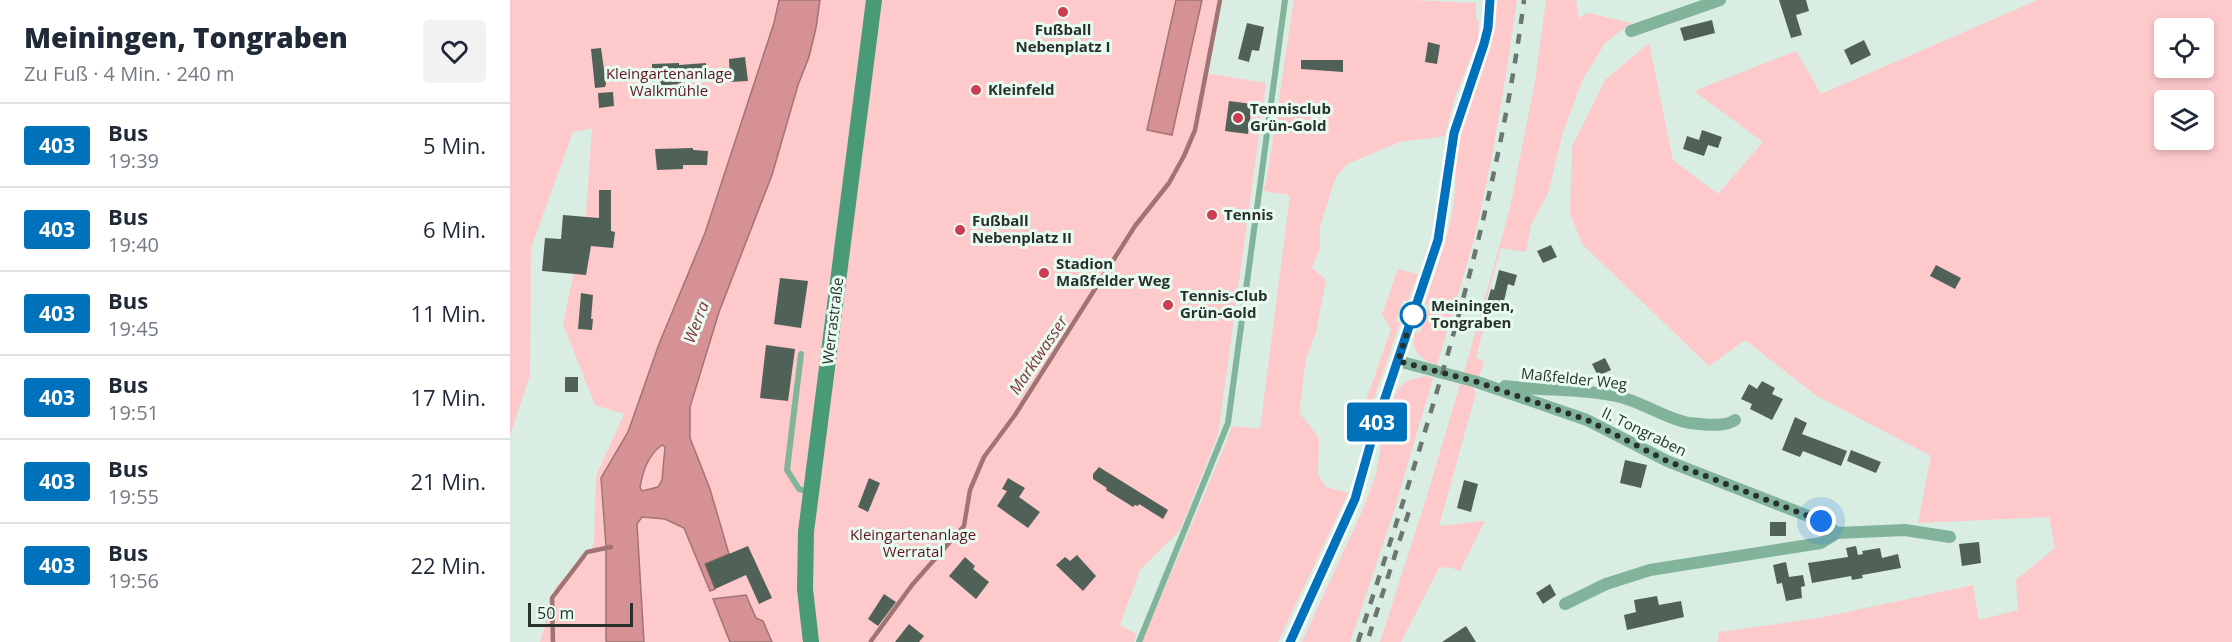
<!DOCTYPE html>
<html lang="de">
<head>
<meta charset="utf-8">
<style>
	:root { --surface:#fff; --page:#f2f2f3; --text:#1f2937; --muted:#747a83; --line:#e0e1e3 }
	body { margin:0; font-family:"Open Sans",sans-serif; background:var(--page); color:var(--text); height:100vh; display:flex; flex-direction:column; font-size:22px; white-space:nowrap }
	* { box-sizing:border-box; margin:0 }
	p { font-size:20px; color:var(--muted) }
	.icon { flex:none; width:33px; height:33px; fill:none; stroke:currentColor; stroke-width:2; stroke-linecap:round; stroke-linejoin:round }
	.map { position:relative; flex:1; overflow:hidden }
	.side { display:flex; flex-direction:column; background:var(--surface); width:510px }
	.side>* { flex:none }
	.badge { padding:0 12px; border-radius:4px; font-size:21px; line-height:39px }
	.controls { position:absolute; left:1644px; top:18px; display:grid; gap:12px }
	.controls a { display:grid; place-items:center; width:60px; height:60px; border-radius:6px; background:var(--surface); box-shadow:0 3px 9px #0003; font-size:30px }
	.scale { position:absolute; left:18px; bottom:15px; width:105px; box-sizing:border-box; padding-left:6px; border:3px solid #29312d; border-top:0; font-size:16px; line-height:21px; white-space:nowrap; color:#29312d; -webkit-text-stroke:4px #e7fbf0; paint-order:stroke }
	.you { position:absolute; width:30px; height:30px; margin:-15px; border:4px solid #fff; border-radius:50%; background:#1a73e8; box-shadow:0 0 0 9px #1a73e833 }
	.map>.badge { position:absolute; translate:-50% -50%; box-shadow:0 0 0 3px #fff }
	.round { display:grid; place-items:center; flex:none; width:63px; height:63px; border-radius:6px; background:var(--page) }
	.summary { display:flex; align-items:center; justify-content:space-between; height:102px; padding:0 24px }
	h1 { font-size:28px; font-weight:800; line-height:45px }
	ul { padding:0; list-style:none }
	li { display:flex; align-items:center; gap:18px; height:84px; padding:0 24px; border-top:2px solid var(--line) }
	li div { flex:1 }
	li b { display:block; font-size:22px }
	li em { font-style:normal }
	li .badge { min-width:66px; font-weight:700; text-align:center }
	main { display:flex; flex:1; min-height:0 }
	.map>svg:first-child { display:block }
</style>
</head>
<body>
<main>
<section class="side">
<div class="summary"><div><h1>Meiningen, Tongraben</h1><p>Zu Fuß · 4 Min. · 240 m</p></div><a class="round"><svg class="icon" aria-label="heart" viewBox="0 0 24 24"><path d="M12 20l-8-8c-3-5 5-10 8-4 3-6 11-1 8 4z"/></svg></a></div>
<ul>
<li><span class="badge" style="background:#0072bc;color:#fff">403</span><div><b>Bus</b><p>19:39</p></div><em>5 Min.</em></li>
<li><span class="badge" style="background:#0072bc;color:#fff">403</span><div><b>Bus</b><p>19:40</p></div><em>6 Min.</em></li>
<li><span class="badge" style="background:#0072bc;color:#fff">403</span><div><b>Bus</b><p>19:45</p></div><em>11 Min.</em></li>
<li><span class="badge" style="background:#0072bc;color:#fff">403</span><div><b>Bus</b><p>19:51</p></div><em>17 Min.</em></li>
<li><span class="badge" style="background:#0072bc;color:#fff">403</span><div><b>Bus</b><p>19:55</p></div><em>21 Min.</em></li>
<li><span class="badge" style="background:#0072bc;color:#fff">403</span><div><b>Bus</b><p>19:56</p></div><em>22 Min.</em></li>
</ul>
</section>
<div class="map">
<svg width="1722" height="642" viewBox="0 0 1722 642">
	<rect width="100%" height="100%" fill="#daede3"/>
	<g fill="#fec9ca" fill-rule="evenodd">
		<path d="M0,0H269L264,23L195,233L149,344L124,414L209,312L262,175L288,85L299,57L306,28L310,0H666L637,129L661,135L692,0H708L695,73L756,83L708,435L670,530L630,570L610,625L626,634L624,642H30L46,586L77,555L78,559L84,543L86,476L114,414L85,405L53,324L66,263L73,258L82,128L63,132L21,248L20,375L0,436Z"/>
		<path d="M784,0H902L966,3V19L969,20L968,39L944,100L935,136L890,142L837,164L827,176L823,184L810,228V248L802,268L816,280L806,332L796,359L789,413L798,423L809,439L808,475L816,487L838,493L768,642H632L714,448L722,426L750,429L780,195L753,191L756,184Z"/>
		<path d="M986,0H1007C995,81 983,163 963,242C952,283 939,324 927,365C910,360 900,351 905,332L910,333L919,306L915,304C925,271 938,241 943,207C947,185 944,163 948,142C958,91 985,56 986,0Z"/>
		<path d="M1036,0H1066L1069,18L1078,13L1121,23L1095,43L1073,79L1053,132L1038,193L1021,225L1016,252L991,248L972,315L976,317L966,358L974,361L969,377L954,373L1000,208L1025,82Z"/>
		<path d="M1528,0H1722V642H1207L1209,632L1309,618L1463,585L1469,620L1508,610L1506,580L1545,548L1539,517L1408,523L1421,456L1307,396L1235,340L1199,366L1073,245L1060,214L1062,147L1095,80L1139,43L1163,160L1208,194L1253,142L1184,91L1286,51L1311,94ZM1654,28H1694V68H1654ZM1654,100H1694V140H1654Z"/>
		<path d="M888,269L908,274L898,301L893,300L886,321L890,323L854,427L848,424L881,329L872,314Z"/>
		<path d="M915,376L923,378L885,508L840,642H792L854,507L866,474L876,417L882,402L888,389L896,381Z"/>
		<path d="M950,384L963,387L966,393L929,526L975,521L950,571L939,567L929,568L891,642H870L917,496Z"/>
	</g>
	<g fill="#d59193" stroke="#a17474" stroke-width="1.5" fill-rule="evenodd">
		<path d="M269,0H310L306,28L299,57L288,85L262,175L209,312L180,407V438L200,489L219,554L195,564L205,589L200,591L174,528L155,519L132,517L127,524L134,642H96V546L91,478L118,432L149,344L195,233L264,23ZM152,445L155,447L152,480L148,487L132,491L130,487C133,471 138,455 152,445Z"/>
		<path d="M666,0H692L662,135L637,130Z"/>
		<path d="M236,595L246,618L253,621L262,642H220L203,599Z"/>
	</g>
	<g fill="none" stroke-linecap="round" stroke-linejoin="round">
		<g stroke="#a17474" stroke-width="4.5">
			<path d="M361,641L402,585L454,526L460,490L474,457L505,415L625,226L659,183L674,156L685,130L710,0"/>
			<path d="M43,642L42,598L77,552L101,547"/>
		</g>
	</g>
	<g fill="#506158">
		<path d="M1269,0H1296L1299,11L1286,15L1292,35L1281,38Z"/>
		<path d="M1202,20L1205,33L1174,41L1170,28Z"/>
		<path d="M737,23L754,27L749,51L742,50L739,62L728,59Z"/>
		<path d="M1354,40L1361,55L1341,65L1334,50Z"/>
		<path d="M918,42L930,45L927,64L915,62Z"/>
		<path d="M91,48L96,84L95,87L85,88L81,49Z"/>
		<path d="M235,57L238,81L220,82L219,59Z"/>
		<path d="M791,60H833V72L791,69Z"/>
		<path d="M169,63V65L196,63L197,79L171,81V84L142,86V64Z"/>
		<path d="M103,92L104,106L89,108L88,93Z"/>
		<path d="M719,101L742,104L738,134L715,131Z"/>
		<path d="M1192,130L1212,137L1208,148L1198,145L1194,156L1173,149L1177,136L1189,140Z"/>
		<path d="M183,148V150L198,151L197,165H173V169L147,170L145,149Z"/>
		<path d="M89,190H101V231L105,232L103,248L81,246L76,275L32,271L35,238L51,239L53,215L89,218Z"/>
		<path d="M1041,245L1047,257L1033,263L1027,251Z"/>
		<path d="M1426,265L1451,278L1445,289L1420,276Z"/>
		<path d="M989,270L1007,275L1004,286L998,284L991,314L975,309L981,289L984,290Z"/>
		<path d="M270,278L298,281L291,328L264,324Z"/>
		<path d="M71,293L83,295L81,319H83L82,330L68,329Z"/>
		<path d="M256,345L285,349L278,401L250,398Z"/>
		<path d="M1095,358L1101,370L1088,376L1082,364Z"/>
		<rect x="55" y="377" width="13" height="15"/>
		<path d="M1252,381L1265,388L1262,394L1273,399L1262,420L1240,409L1242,404L1231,399L1239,384L1247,389Z"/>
		<path d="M1285,417L1297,423L1292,434L1337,451L1331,466L1293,451L1290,457L1272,450Z"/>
		<path d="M1341,450L1371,462L1366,473L1337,461Z"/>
		<path d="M1115,460L1137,465L1131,488L1110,483Z"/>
		<path d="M589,467L658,510L653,519L629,504L628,506L625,505L623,507L596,490L597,488L583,479V474Z"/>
		<path d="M359,478L370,483L358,512L348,507Z"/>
		<path d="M498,478L515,488L509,497L530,512L518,528L487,506L497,491L492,489Z"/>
		<path d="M954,480L968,484L961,512L947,508Z"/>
		<rect x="1260" y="522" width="16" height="14"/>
		<path d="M1469,542L1471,563L1452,566L1449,544Z"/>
		<path d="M238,546L262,598L249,604L236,575L205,589L195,564Z"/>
		<path d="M1346,546L1348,555L1353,554L1352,551L1370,548L1372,558L1388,554L1391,568L1352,575L1353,578L1342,580L1341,576L1302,583L1298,563L1338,557L1336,548Z"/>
		<path d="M567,555L586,576L573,591L546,565L555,557L560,561Z"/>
		<path d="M455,557L465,566L463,569L479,582L466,599L439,576Z"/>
		<path d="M1276,562L1279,577L1293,575L1295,586L1291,587L1292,598L1276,601L1272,583L1267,584L1263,565Z"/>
		<path d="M1040,584L1046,595L1033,604L1026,593Z"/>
		<path d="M374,594L386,602L368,626L358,619Z"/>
		<path d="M1147,596L1149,605L1171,601L1174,617L1117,630L1114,615L1126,612L1124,600Z"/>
		<path d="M399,624L414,636L409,642H385Z"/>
		<path d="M956,626L966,642H932Z"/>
	</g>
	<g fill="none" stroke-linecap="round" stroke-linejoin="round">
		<g stroke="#82b49b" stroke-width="6">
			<path d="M291,354L277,470L289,489L301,493"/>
			<path d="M629,642L718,423L775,0"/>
		</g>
		<g stroke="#82b49b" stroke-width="12">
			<path d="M1121,31L1210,0"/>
			<path d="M888,361L967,382L1077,420L1157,461L1311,521L1327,533L1395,530L1440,537"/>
			<path d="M995,386C1031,391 1070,388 1106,396C1131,401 1158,420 1180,423C1193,424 1214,428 1225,420"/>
			<path d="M1055,604L1096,584L1140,570L1311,543L1327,533"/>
			<path d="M780,642L845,499L865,428L928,240L944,133L974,43L978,28L980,0"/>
		</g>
		<path stroke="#499a76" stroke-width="16" d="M301,642L295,589L296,532L364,0"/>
		<g stroke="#6a7670" stroke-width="4.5" stroke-dasharray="10 10" stroke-linecap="butt">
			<path d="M859,636L900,508"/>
			<path d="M848,642C916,432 986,220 1014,0"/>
		</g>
	</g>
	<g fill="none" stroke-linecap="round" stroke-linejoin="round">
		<g stroke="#fff" stroke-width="14">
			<path id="line" d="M780,642L845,499L865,428L928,240L944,133L974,44L978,28L980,0"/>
		</g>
		<use href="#line" stroke="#0072bc" stroke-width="9"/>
		<path stroke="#29312d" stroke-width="6" stroke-dasharray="0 10.8" d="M903,315L888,361L967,382L1077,420L1157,461L1311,521"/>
	</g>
	<g fill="#cd3d51" stroke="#e7fbf0" stroke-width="2">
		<circle cx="553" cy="12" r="6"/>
		<circle cx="466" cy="90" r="6"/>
		<circle cx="728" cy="118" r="6"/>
		<circle cx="702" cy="215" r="6"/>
		<circle cx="450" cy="230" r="6"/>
		<circle cx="534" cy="273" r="6"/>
		<circle cx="658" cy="305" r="6"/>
	</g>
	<circle fill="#fff" stroke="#0072bc" stroke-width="3" cx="903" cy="315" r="12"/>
	<g text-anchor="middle" stroke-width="6" stroke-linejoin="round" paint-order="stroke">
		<g font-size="15" font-weight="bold" fill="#29312d" stroke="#e7fbf0" text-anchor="start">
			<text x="553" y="35" text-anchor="middle">Fußball<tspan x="553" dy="17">Nebenplatz I</tspan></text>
			<text x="478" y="95">Kleinfeld</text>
			<text x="740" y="114">Tennisclub<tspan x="740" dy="17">Grün-Gold</tspan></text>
			<text x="714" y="220">Tennis</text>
			<text x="462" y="226">Fußball<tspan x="462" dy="17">Nebenplatz II</tspan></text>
			<text x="546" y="269">Stadion<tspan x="546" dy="17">Maßfelder Weg</tspan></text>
			<text x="670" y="301">Tennis-Club<tspan x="670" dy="17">Grün-Gold</tspan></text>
		</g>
		<g font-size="15" fill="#641421" stroke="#e7fbf0">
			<text x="159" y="79">Kleingartenanlage<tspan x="159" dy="17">Walkmühle</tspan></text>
			<text x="403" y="540">Kleingartenanlage<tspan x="403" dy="17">Werratal</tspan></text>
		</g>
		<g font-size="15" font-weight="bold" fill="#29312d" stroke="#e7fbf0" text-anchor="start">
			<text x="921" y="311">Meiningen,<tspan x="921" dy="17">Tongraben</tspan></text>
		</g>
		<g font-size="15" fill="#29312d" stroke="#e7fbf0">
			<text transform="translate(323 321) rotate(-83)" y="5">Werrastraße</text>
			<text transform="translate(1064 379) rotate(6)" y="5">Maßfelder Weg</text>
			<text transform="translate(1134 432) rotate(26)" y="5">II. Tongraben</text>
		</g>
		<g font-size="16" font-style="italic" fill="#86343c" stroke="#e7fbf0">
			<text transform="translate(186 322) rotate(-69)" y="6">Werra</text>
			<text transform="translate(528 355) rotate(-56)" y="6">Marktwasser</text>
		</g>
	</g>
</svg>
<div class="controls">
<a><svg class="icon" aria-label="locate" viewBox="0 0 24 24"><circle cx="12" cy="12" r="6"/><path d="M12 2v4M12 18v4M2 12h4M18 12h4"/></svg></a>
<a><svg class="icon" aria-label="layers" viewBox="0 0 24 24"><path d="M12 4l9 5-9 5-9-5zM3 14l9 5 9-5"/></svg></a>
</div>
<div class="scale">50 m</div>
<div class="you" style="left:1311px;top:521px"></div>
<b class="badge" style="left:867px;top:422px;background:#0072bc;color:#fff">403</b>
</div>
</main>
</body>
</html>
